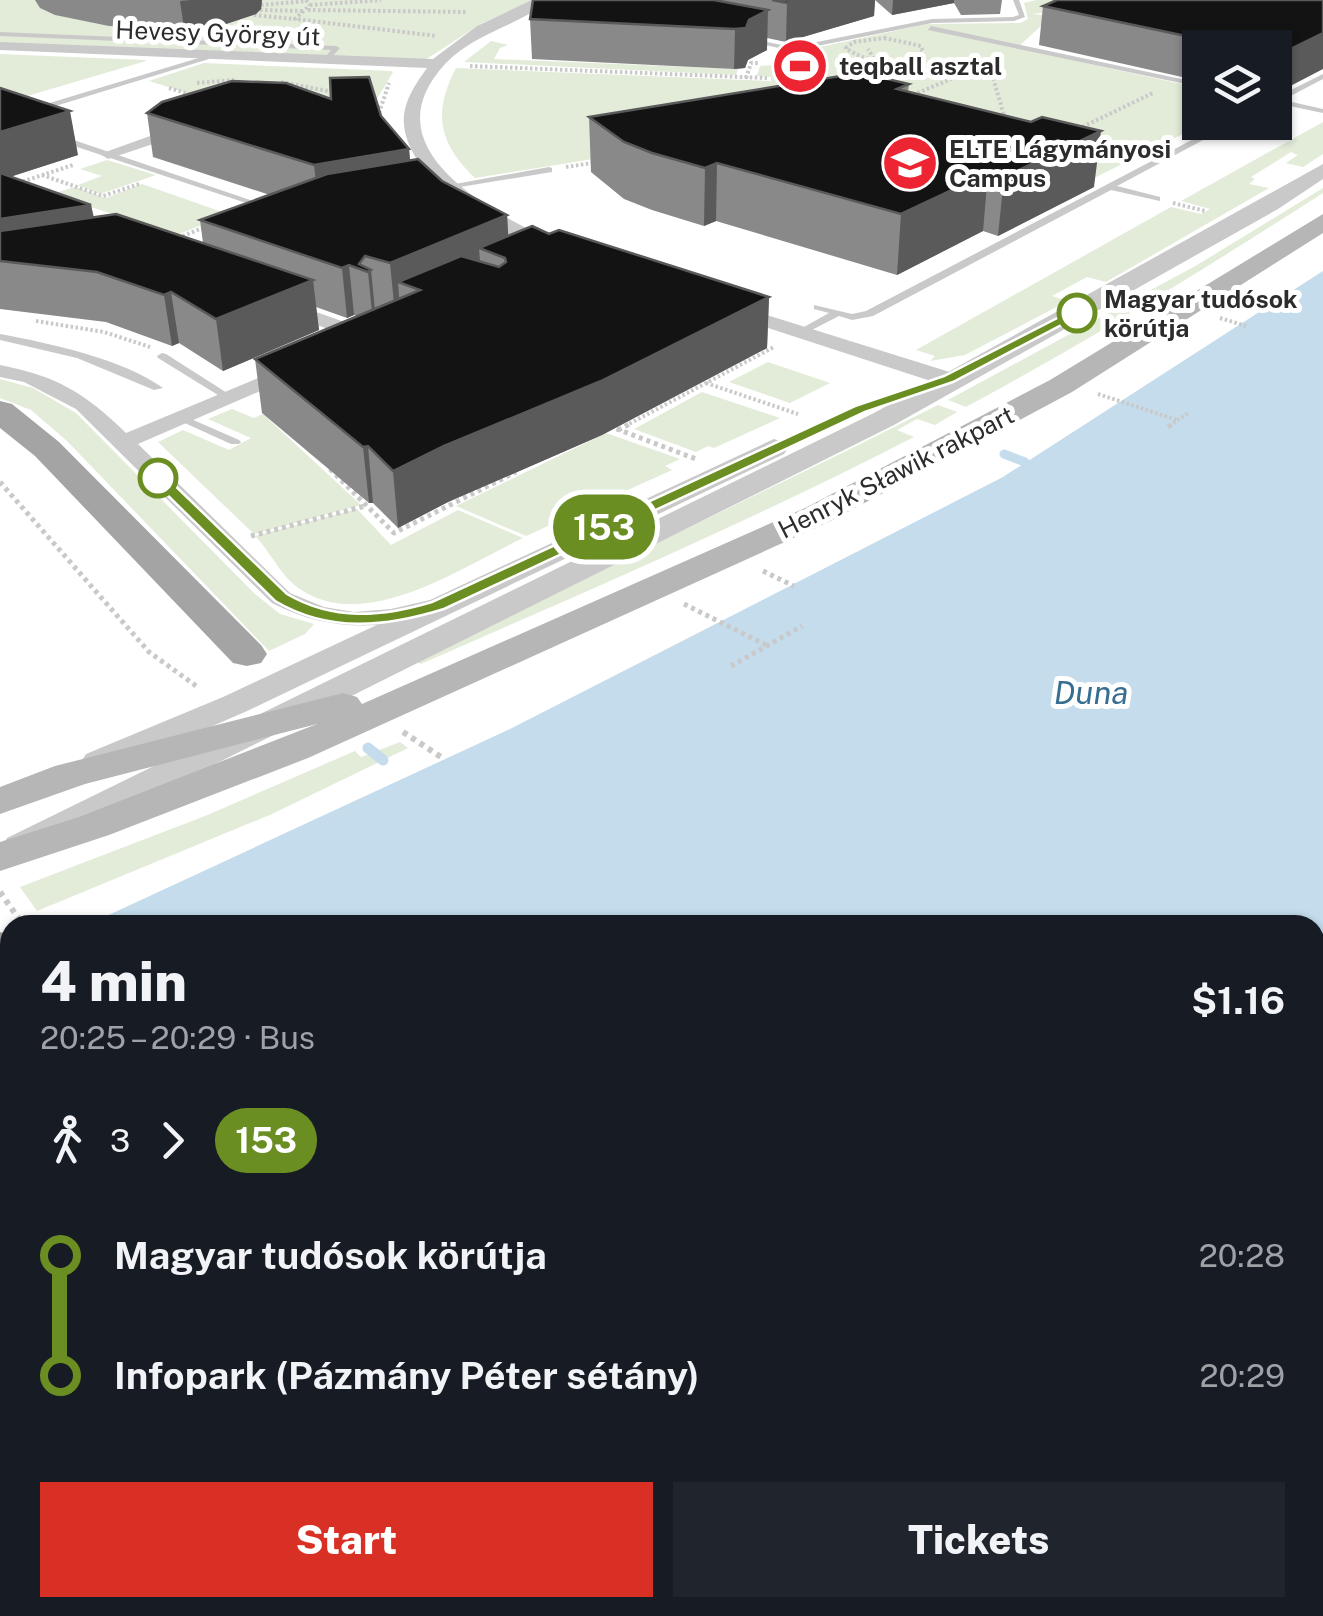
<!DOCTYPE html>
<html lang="en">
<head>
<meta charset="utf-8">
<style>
	:root { --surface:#171b24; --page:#20242c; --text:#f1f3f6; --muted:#9ea1a6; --accent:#d93025 }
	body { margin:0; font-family:"Public Sans",sans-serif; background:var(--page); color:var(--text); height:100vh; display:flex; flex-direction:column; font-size:38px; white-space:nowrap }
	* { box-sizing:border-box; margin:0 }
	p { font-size:32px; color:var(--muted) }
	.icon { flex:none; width:55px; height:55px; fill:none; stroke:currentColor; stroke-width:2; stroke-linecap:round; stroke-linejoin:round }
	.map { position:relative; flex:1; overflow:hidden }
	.panel { position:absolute; left:0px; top:915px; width:1325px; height:702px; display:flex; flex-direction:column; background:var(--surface); border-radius:30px 30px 0 0; box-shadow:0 2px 8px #0004 }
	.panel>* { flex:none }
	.badge { padding:0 20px; border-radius:32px; font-size:35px; line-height:65px }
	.controls { position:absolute; left:1182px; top:30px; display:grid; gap:20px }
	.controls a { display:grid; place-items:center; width:110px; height:110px; border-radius:0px; background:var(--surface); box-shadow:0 2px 8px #0004; font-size:50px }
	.map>.badge { position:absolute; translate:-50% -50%; box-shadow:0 0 0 5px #fff }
	.legs { display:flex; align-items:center; gap:15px; height:110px; padding:0 40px; font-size:32px }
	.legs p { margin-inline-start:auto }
	.overview { display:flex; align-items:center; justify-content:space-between; height:170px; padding:0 40px }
	h1 { font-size:55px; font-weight:800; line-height:75px }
	.button { display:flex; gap:20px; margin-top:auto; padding:20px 40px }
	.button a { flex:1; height:115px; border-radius:0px; background:var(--accent); color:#fff; font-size:40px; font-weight:800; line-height:115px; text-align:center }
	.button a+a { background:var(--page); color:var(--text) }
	ul { padding:0 40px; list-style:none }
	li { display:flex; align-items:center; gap:35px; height:120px; font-size:38px }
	li i { display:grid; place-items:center; width:15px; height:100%; margin:0 12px; background:currentColor }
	li i::after { content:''; width:25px; height:25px; margin:-12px; border:8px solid; border-radius:50%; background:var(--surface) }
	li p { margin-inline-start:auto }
	li:first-child i { background:linear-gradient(#0000 50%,currentColor 0) }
	li:last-child i { background:linear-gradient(currentColor 50%,#0000 0) }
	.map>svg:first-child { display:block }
</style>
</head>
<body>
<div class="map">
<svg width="1323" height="1616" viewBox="0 0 1323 1616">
	<rect width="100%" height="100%" fill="#fff"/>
	<g fill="#e3ebd9">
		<path d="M0,0H536L482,23L425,60L0,44Z"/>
		<path d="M1036,0H1078L1051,12L1031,14L1045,15L1043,24L1017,48L1200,88V122L1205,123L1092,179L667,147L475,178C438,143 433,112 456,68L771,81V77L757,76L760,66L773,65L778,56L927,24L1020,23L1028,19L1024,3Z"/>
		<path d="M491,41L508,45L500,48L494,59L738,69L736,75L464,62Z"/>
		<path d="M0,54L145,60L146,61L0,104Z"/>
		<path d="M204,63L391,71L393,72L377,99L222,104L149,81Z"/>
		<path d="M1323,122V154L1303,167L1286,163L1298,155L1291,152L1251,177L1255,179L1249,184L1269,188L1106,282L1087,277L1052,296L1068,301L965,355L930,361L935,356L916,350L1171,207L1201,214L1210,209L1181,201Z"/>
		<path d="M107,160L156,175L100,194L78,185L102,176L80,169Z"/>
		<path d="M142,184L228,214L177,235L51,194L75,187L106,198Z"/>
		<path d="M1323,188V193C1206,268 1089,341 966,407L948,400L1197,265Z"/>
		<path d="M768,362L830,383L790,403L729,382Z"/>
		<path d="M0,379L33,388L76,413L255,594L280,614L314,624L305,634L269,651L67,441L31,410L0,398Z"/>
		<path d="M702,392L780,418L714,448L708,446L696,452L634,429Z"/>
		<path d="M938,405L957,412L935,425L917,419L897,430L914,437C753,520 587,591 421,664L417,662C589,573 765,493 938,405Z"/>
		<path d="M232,409L254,418L263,414L361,505L254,534L158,442L183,430L229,450L251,438L208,419Z"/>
		<path d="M606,433L680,459L665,466L672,470L526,536L456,506Z"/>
		<path d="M357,509L391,545L458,510L523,538C462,567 365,634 300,589C281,577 271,552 255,536Z"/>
		<path d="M400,742L408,748L272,814L37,911L20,887L205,816L355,751L361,757Z"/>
	</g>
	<path fill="#c4dcec" d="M1323,271V1616H0V960L10,956V1608H1315V925H87L510,729L1003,477Z"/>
	<g fill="#fff">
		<path d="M10,951V1210L0,1193V954Z"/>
		<path d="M0,1237L10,1254V1356L0,1338Z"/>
		<path d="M0,1361L10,1379V1502L0,1483Z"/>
		<path d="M0,1497L10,1517V1608H57L61,1616H0Z"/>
		<path d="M253,1608H556L563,1616H258Z"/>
	</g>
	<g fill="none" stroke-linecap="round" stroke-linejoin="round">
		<path stroke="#c4dcec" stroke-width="9" d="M1004,454L1025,462"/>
		<path stroke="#c4dcec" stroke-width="11" d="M368,748L383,760"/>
		<g stroke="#c9c9c9" stroke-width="4" stroke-dasharray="2.5 2.5" stroke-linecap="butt">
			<path d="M306,0L310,5L295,19L437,36"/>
			<path d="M261,5L307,1"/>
			<path d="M310,5L381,0"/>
			<path d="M260,10L304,11"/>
			<path d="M308,10L467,12"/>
			<path d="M254,15L295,19"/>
			<path d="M884,38L921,46L923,52C898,64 869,65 846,48L854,42Z"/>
			<path d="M989,64L1005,119"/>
			<path d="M470,66L767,78"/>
			<path d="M866,77L874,59L868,49"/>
			<path d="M746,78L751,63H760"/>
			<path d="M281,82L338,93"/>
			<path d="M197,83L234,80"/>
			<path d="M169,88L195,96"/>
			<path d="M913,95L993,61"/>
			<path d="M379,113L389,83"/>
			<path d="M1078,129L1153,93"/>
			<path d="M566,167L599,162"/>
			<path d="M42,175L103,196L139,184"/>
			<path d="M18,183L73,165"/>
			<path d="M1173,203L1205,211"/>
			<path d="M178,238L205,227"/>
			<path d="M1220,318L1246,326"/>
			<path d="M36,321L104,332L150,347"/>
			<path d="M706,383L798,414"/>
			<path d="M1098,394L1177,420"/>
			<path d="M625,426L774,347"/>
			<path d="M1169,426L1190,412"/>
		</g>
		<g stroke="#c9c9c9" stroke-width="5" stroke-dasharray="4 4" stroke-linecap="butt">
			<path d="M609,426L696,459"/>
			<path d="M1168,427L1173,424"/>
			<path d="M618,430L630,424"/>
			<path d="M330,469L394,533L516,472"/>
			<path d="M0,482L149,652L199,688"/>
			<path d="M251,536L365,506"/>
			<path d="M763,571L794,586"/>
			<path d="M684,604L768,646"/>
			<path d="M731,666L802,626"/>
		</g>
		<g stroke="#c9c9c9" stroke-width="6" stroke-dasharray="5 5" stroke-linecap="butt">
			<path d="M403,732L444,759"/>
			<path d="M0,892L19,919"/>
		</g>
		<path stroke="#c9c9c9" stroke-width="9" stroke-dasharray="6 6" stroke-linecap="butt" d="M522,1608L528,1616"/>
		<g fill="#c9c9c9" fill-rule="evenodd">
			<path d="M1013,0H1019L1025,17L1014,21L932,23L792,51L743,40L747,38L792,47L932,19L1013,17L1019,15Z"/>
			<path d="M931,26L1200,83V87L928,30Z"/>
			<path d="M0,32L336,46L340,48L327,62L323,60L331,50L0,36Z"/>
			<path d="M215,53L222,55L0,123V118Z"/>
			<path d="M1323,74V79L1283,100L1323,109V113L1275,103V98Z"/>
			<path d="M1226,122H1237L1117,186L1160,197V201L1111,190L873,316L852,320L839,316L804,334L795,332L829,313L814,309V305L852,314L866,311Z"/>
			<path d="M53,135H59L271,207L264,209L53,139Z"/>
			<path d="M549,167L552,168V172L448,189L444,186Z"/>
			<path d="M0,334C49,343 123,359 163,388L154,390L77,358L0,340Z"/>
			<path d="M162,353L166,354L235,398L226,400L158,358L157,356Z"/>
			<path d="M182,415L239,440L241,442L239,444H231L178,420L176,418Z"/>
		</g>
		<g fill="#c9c9c9" fill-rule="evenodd">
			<path d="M532,0H550C518,26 474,33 445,64C366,150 494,213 558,244V252L551,254C502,240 409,181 404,125C402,103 415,85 427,68L0,50V42L433,59L477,26Z"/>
			<path d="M189,122L195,124V130L108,159L100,154Z"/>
			<path d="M280,299L375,333L378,337L375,341H361L273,309L270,305Z"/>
			<path d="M732,304L956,374L959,379L948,385L940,384L725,314V306Z"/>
			<path d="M297,362L308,368L304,372L138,444L290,593L324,607L354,612L391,609L430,600L439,602L443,608L439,614C380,630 328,632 272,603L76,409L24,382L0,377V365C57,376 85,393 126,433Z"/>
		</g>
		<g fill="#c9c9c9" fill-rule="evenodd">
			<path d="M1323,164V179L1278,209L894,425L35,854L21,858L7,854L2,846L7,838L874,413Z"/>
			<path d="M774,439L784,442L788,448L784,454L247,711L112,770L99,773L86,770L81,762L86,754L223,697Z"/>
		</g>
		<path fill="#b6b6b6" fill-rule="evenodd" d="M1323,214V233L1072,392L829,522L308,758L109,835L0,871V842L79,817L317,724L85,784L0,814V787L55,766L343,693L357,697L362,704L805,508L1050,380Z"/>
		<g fill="#a4a4a4" fill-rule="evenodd">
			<path d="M0,401L12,404L59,442L261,645L267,654L261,663L247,666L233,663L35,456L0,428Z"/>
			<path d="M0,932L10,935V979L0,976Z"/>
			<path d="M0,1112L10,1115V1168L0,1165Z"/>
			<path d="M262,1608H333L337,1616H266Z"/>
			<path d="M424,1608H496L500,1616H428Z"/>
		</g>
		<g stroke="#818181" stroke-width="2.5">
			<path d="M0,1005L10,1020"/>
			<path d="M0,1062L10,1077"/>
		</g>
		<g stroke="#818181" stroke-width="4">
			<path d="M353,1608L359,1616"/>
			<path d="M402,1608L408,1616"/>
		</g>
		<g stroke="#818181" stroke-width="14">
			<g id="rail">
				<path d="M0,1426L10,1445"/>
				<path d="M0,1553L10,1573"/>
				<path d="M28,1608L32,1616"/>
				<path d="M96,1608L101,1616"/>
			</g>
		</g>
		<use href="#rail" stroke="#fff" stroke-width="10" stroke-dasharray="31" stroke-linecap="butt"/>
	</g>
	<g fill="#898989">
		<path d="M35,0H262L261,9L256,14L226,24L184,28L109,26L55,15L40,8Z"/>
		<path d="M533,0H1002L1000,14L961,15L954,3L892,15L875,0L874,16L786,42L767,38V50L748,60L745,68L734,69L532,59L530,19Z"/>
		<path d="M1323,0L1275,94V48H1200V81L1039,45L1043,6Z"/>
		<path d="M874,76L909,84L908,92L1094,187L998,236L983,231L897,275L716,221L704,226L652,210L624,199L591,172L589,117Z"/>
		<path d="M0,88L78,155L10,177L91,205L94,217L203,243L200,220L270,195L153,157L147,113L381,116L409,149L410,160L442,181L507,215L508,236L549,234L769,297L767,348L602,435L448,502L398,528L373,503H369L262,413L255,359L357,316L354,315L347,318L316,307L319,330L223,371L179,343L172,346L106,322L0,309Z"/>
	</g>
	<g fill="#5a5a5a">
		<path d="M191,0H262L261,9L256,14L226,24L184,28L180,1Z"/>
		<path d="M798,0H875L874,16L786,42L787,3Z"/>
		<path d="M893,0H954V3L892,15Z"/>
		<path d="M768,10L767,50L748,60L745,68L734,69L735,29Z"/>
		<path d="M1323,33V69L1275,94V72L1278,55Z"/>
		<path d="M70,111L78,155L0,180V132Z"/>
		<path d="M1101,131L1094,187L998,236L1004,177Z"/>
		<path d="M409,149L413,195L319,211L314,165Z"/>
		<path d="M717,163L716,221L704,226L705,168Z"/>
		<path d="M988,173L983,231L897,275L901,214Z"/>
		<path d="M91,205L100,253L0,260V219Z"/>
		<path d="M507,215L510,263L505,258L479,248L481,275L420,290L398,282L400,310L395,313L390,263Z"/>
		<path d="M349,265L354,315L347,318L342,268Z"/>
		<path d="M371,270L376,321L373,322L368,272Z"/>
		<path d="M313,280L319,330L223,371L216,319Z"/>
		<path d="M171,292L179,343L172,346L164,295Z"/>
		<path d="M769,297L767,348L602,435L448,502L398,528L393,471L444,446Z"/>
		<path d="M368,446L373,503H369L363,447Z"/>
	</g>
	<g fill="#131313" stroke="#5a5a5a" stroke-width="2.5">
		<path d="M533,0H714L768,10L749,20L746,28L735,29L530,19Z"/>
		<path d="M772,0H798L787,3Z"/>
		<path d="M1057,0H1323V33L1278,55L1275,54V48H1243L1043,6Z"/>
		<path d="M871,71L874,76L909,84L897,89L1031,122L1042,117L1101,131L1004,177L988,173L901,214L717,163L705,168L652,153L624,142L589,117Z"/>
		<path d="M369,77L381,116L409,149L314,165L147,113L162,102L232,81L286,83L331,99L330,78Z"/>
		<path d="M0,88L70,111L0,132Z"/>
		<path d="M418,159L442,181L507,215L390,263L365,256L359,264L371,270L368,272L349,265L342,268L200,220L327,174Z"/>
		<path d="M0,173L91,205L0,219Z"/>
		<path d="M116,214L313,280L216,319L171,292L164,295L97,272L0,261V231Z"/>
		<path d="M532,226L549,234L559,230L769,297L601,381L444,446L393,471L368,446L363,447L255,359L420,290L398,282L461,256L499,267L506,262L505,258L479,248Z"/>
	</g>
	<path fill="#6b8e23" stroke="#fff" stroke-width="2.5" d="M1073,310L1084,313L953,382L865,412L444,609C386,627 329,633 275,601L150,478L163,474L287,594C333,621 382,617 432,602L855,406L944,376Z"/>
	<defs>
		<g id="stadium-disc" transform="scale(2.875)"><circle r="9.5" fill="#ed2532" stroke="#fff"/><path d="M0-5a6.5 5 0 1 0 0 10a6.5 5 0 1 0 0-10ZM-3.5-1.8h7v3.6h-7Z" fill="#fff"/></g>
		<g id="university-disc" transform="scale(2.875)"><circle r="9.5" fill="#ed2532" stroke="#fff"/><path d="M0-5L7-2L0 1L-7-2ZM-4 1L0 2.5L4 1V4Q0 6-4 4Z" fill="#fff"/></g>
	</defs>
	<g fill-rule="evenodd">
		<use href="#stadium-disc" x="800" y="66"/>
		<use href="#university-disc" x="910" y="163"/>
	</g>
	<g fill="#fff" stroke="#6b8e23" stroke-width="5">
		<circle cx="1077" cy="313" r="18"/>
		<circle cx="158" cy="478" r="18"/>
	</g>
	<g text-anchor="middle" stroke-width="10" stroke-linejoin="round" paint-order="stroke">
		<g font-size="25" fill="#2c2c2c" stroke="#fff">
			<text transform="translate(218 33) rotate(2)" y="9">Hevesy György út</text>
			<text transform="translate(896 472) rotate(-27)" y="9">Henryk Sławik rakpart</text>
		</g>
		<g font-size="25" font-weight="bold" fill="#2c2c2c" stroke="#fff" text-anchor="start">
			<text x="839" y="75">teqball asztal</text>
			<text x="949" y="158">ELTE Lágymányosi<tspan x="949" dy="29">Campus</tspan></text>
		</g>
		<g font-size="25" font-weight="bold" fill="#2c2c2c" stroke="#fff" text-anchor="start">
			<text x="1104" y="308">Magyar tudósok<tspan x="1104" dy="29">körútja</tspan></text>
		</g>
		<g font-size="32" font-style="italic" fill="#376e92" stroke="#fff">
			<text x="1091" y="704">Duna</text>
		</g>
	</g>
</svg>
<div class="controls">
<a><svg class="icon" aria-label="layers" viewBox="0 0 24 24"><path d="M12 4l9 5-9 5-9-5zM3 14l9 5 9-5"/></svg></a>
</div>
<b class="badge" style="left:604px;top:527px;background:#6b8e23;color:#fff">153</b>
<section class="panel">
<div class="overview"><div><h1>4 min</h1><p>20:25 – 20:29 · Bus</p></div><b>$1.16</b></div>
<div class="legs"><svg class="icon" aria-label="walk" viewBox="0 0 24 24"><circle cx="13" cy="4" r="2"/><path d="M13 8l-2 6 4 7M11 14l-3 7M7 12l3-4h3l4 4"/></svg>3<svg class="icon" aria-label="forward" viewBox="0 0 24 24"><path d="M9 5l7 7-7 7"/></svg><b class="badge" style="background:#6b8e23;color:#fff">153</b></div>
<ul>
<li><i style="color:#6b8e23"></i><b>Magyar tudósok körútja</b><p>20:28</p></li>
<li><i style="color:#6b8e23"></i><b>Infopark (Pázmány Péter sétány)</b><p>20:29</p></li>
</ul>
<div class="button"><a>Start</a><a>Tickets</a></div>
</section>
</div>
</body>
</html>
